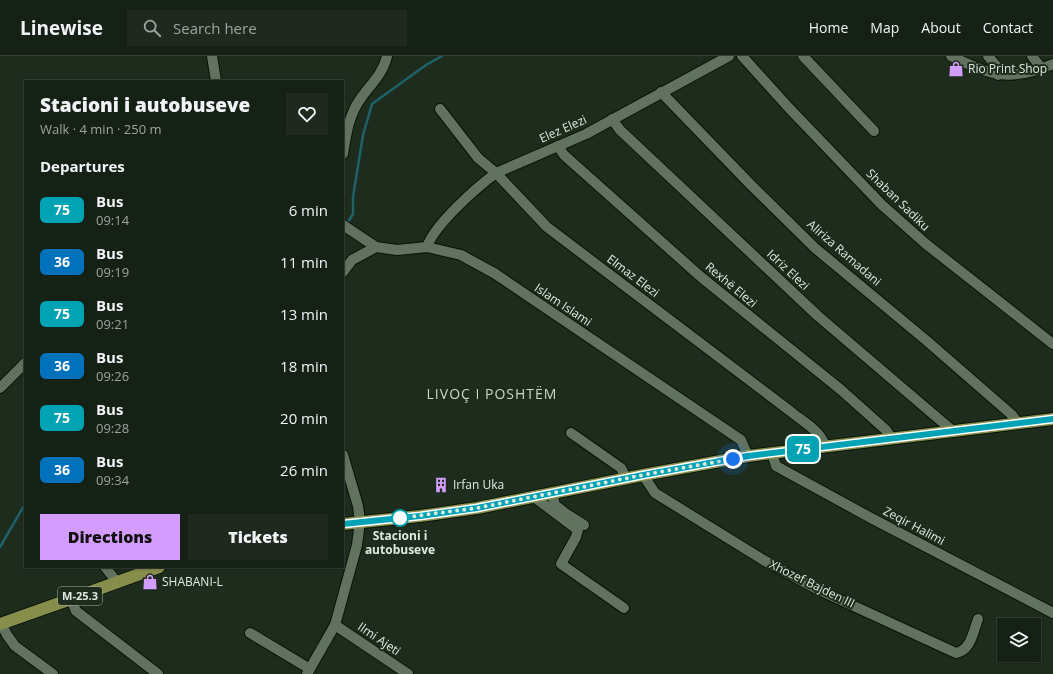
<!DOCTYPE html>
<html lang="en">
<head>
<meta charset="utf-8">
<style>
	:root { --surface:#162115; --page:#1f291e; --text:#f1f3f6; --muted:#9ea3a0; --line:#353e34; --accent:#d49cfc }
	body { margin:0; font-family:"Open Sans",sans-serif; background:var(--page); color:var(--text); height:100vh; display:flex; flex-direction:column; font-size:15px; white-space:nowrap }
	* { box-sizing:border-box; margin:0 }
	p { font-size:13px; color:var(--muted) }
	.icon { flex:none; width:22px; height:22px; fill:none; stroke:currentColor; stroke-width:2; stroke-linecap:round; stroke-linejoin:round }
	.map { position:relative; flex:1; overflow:hidden }
	.sheet { position:absolute; left:24px; top:24px; width:320px; height:488px; display:flex; flex-direction:column; background:var(--surface); border-radius:0px; box-shadow:0 1px 3px #0004,0 0 0 1px var(--line) }
	.sheet>* { flex:none }
	.badge { padding:0 8px; border-radius:6px; font-size:14px; line-height:26px }
	.tools { position:absolute; left:997px; top:562px; display:grid; gap:8px }
	.tools a { display:grid; place-items:center; width:44px; height:44px; border-radius:0px; background:var(--surface); box-shadow:0 1px 3px #0004,0 0 0 1px var(--line); font-size:20px }
	.you { position:absolute; width:20px; height:20px; margin:-10px; border:3px solid #fff; border-radius:50%; background:#1a73e8; box-shadow:0 0 0 6px #1a73e833 }
	.map>.badge { position:absolute; translate:-50% -50%; box-shadow:0 0 0 2px #fff }
	h2 { padding:0 16px; font-size:15px; line-height:36px }
	.round { display:grid; place-items:center; flex:none; width:42px; height:42px; border-radius:0px; background:var(--page) }
	.overview { display:flex; align-items:center; justify-content:space-between; height:68px; padding:0 16px }
	h1 { font-size:19px; font-weight:800; line-height:30px }
	.primary-button { display:flex; gap:8px; margin-top:auto; padding:8px 16px }
	.primary-button a { flex:1; height:46px; border-radius:0px; background:var(--accent); color:#111; font-size:16px; font-weight:800; line-height:46px; text-align:center }
	.primary-button a+a { background:var(--page); color:var(--text) }
	ul { padding:0; list-style:none }
	li { display:flex; align-items:center; gap:12px; height:52px; padding:0 16px }
	li div { flex:1 }
	li b { display:block; font-size:15px }
	li em { font-style:normal }
	li .badge { min-width:44px; font-weight:700; text-align:center }
	header { display:flex; align-items:center; gap:24px; box-sizing:border-box; height:56px; padding:0 20px; background:var(--surface); border-bottom:1px solid var(--line) }
	header strong { font-size:19px }
	nav { display:flex; gap:22px; margin-inline-start:auto; font-size:14px }
	.search { width:280px; height:36px; background:var(--page); display:flex; align-items:center; gap:10px; box-sizing:border-box; padding:0 14px; border-radius:0px; color:var(--muted); font-size:15px }
	.map>svg:first-child { display:block }
</style>
</head>
<body>
<header>
<strong>Linewise</strong>
<div class="search"><svg class="icon" aria-label="search" viewBox="0 0 24 24"><circle cx="10" cy="10" r="6"/><path d="M15 15l6 6"/></svg>Search here</div>
<nav><a>Home</a><a>Map</a><a>About</a><a>Contact</a></nav>
</header>
<div class="map">
<svg width="1053" height="618" viewBox="0 0 1053 618">
	<rect width="100%" height="100%" fill="#1d2c1c"/>
	<g fill="none" stroke-linecap="round" stroke-linejoin="round">
		<g stroke="#1f616b" stroke-width="2.5">
			<path d="M346,169L353,158V141L363,79L372,48L426,9L442,0"/>
			<path d="M0,491L25,448"/>
		</g>
		<g stroke="#071406" stroke-width="12">
			<g id="minor">
				<path d="M212,0L216,25"/>
				<path d="M742,0L789,52L882,149L926,188L1053,288"/>
				<path d="M803,0L874,75"/>
				<path d="M951,0C991,20 1011,26 1053,8"/>
				<path d="M988,0L998,12V19"/>
				<path d="M1032,0L1042,13"/>
				<path d="M661,36L752,130L815,192L927,285L1012,359L1018,367"/>
				<path d="M440,53L478,102L496,117L547,171L790,355C802,365 821,375 825,390"/>
				<path d="M612,63L620,74L818,260L954,376"/>
				<path d="M558,90L564,99L701,221L840,333L886,374L892,383"/>
				<path d="M343,98C346,79 349,58 361,42C371,28 383,18 387,0"/>
				<path d="M343,169L376,191"/>
				<path d="M427,191C434,169 477,131 496,117L586,78L729,0"/>
				<path d="M343,216L352,204L376,191L397,194L427,191L461,199L494,217L741,384L748,400"/>
				<path d="M0,332L25,307"/>
				<path d="M571,377L621,412L626,422"/>
				<path d="M772,397L776,410L871,462L1053,557"/>
				<path d="M643,419L655,437L765,505L819,534L956,597C971,594 973,576 978,563"/>
				<path d="M552,437L555,449L565,457L584,469"/>
				<path d="M534,441L578,474L576,481L561,508L624,552"/>
				<path d="M105,511L117,526"/>
				<path d="M71,543L76,555L158,618"/>
				<path d="M1,567L7,579L15,590L53,618"/>
				<path d="M335,569L408,618"/>
				<path d="M250,577L310,613"/>
				<path d="M307,618L335,569L357,489L360,466L358,450L343,399"/>
			</g>
		</g>
		<g stroke="#071406" stroke-width="14">
			<g id="major">
				<path d="M343,468L420,460L477,452L643,419L748,400L1053,363"/>
				<path d="M0,568L71,543L159,511"/>
			</g>
		</g>
		<use href="#minor" stroke="#61725f" stroke-width="10"/>
		<use href="#major" stroke="#878d4b" stroke-width="12"/>
	</g>
	<g fill="none" stroke-linecap="round" stroke-linejoin="round">
		<g stroke="#fff" stroke-width="9">
			<path id="line" d="M343,468L420,460L477,452L643,419L748,400L1053,363"/>
		</g>
		<use href="#line" stroke="#00a3b4" stroke-width="6"/>
		<path stroke="#e0e9de" stroke-width="4" stroke-dasharray="0 7.2" d="M400,462L477,452L643,419L733,403"/>
	</g>
	<defs>
		<g id="shop-bare" transform="scale(1.2)"><path d="M-5-2.5h2.3a2.7 3.5 0 0 1 5.4 0H5L5.5 6h-11ZM-1.5-2.5h3a1.5 2.3 0 0 0-3 0Z" fill="#d49cfc" stroke="#1d2c1c" stroke-width="2.5" paint-order="stroke"/></g>
		<g id="building-bare" transform="scale(1.2)"><path d="M-4-6H4V6H1V3H-1V6H-4ZM-2.5-4.3h1.7v1.8h-1.7ZM.8-4.3h1.7v1.8H.8ZM-2.5-1h1.7V.8h-1.7ZM.8-1h1.7V.8H.8Z" fill="#d49cfc" stroke="#1d2c1c" stroke-width="2.5" paint-order="stroke"/></g>
	</defs>
	<g fill-rule="evenodd">
		<use href="#shop-bare" x="956" y="13"/>
		<use href="#building-bare" x="441" y="429"/>
		<use href="#shop-bare" x="150" y="526"/>
	</g>
	<circle fill="#fff" stroke="#00a3b4" stroke-width="2" cx="400" cy="462" r="8"/>
	<g text-anchor="middle" stroke-width="4" stroke-linejoin="round" paint-order="stroke">
		<rect fill="#1d2c1c" stroke="#a6b0a4" stroke-width="1" x="58" y="531" width="44" height="18" rx="3"/>
		<g font-size="11" font-weight="bold" fill="#e0e9de">
			<text x="80" y="544">M-25.3</text>
		</g>
		<g font-size="12" fill="#e0e9de" stroke="#1d2c1c" text-anchor="start">
			<text x="968" y="17">Rio Print Shop</text>
			<text x="453" y="433">Irfan Uka</text>
			<text x="162" y="530">SHABANI-L</text>
		</g>
		<g font-size="12" fill="#e0e9de" stroke="#1d2c1c">
			<text transform="translate(563 73) rotate(-24)" y="4">Elez Elezi</text>
			<text transform="translate(898 144) rotate(44)" y="4">Shaban Sadiku</text>
			<text transform="translate(844 197) rotate(41)" y="4">Aliriza Ramadani</text>
			<text transform="translate(788 214) rotate(43)" y="4">Idriz Elezi</text>
			<text transform="translate(633 220) rotate(37)" y="4">Elmaz Elezi</text>
			<text transform="translate(731 229) rotate(40)" y="4">Rexhë Elezi</text>
			<text transform="translate(563 249) rotate(34)" y="4">Islam Islami</text>
			<text transform="translate(914 470) rotate(28)" y="4">Zeqir Halimi</text>
			<text transform="translate(812 528) rotate(26)" y="4">Xhozef Bajden III</text>
			<text transform="translate(379 583) rotate(34)" y="4">Ilmi Ajeti</text>
		</g>
		<g font-size="12" font-weight="bold" fill="#e0e9de" stroke="#1d2c1c">
			<text x="400" y="484">Stacioni i<tspan x="400" dy="14">autobuseve</tspan></text>
		</g>
		<g font-size="14" letter-spacing="1" fill="#c6d9c3" stroke="#1d2c1c">
			<text x="492" y="343">LIVOÇ I POSHTËM</text>
		</g>
	</g>
</svg>
<div class="tools">
<a><svg class="icon" aria-label="layers" viewBox="0 0 24 24"><path d="M12 4l9 5-9 5-9-5zM3 14l9 5 9-5"/></svg></a>
</div>
<div class="you" style="left:733px;top:403px"></div>
<b class="badge" style="left:803px;top:393px;background:#00a3b4;color:#fff">75</b>
<section class="sheet">
<div class="overview"><div><h1>Stacioni i autobuseve</h1><p>Walk · 4 min · 250 m</p></div><a class="round"><svg class="icon" aria-label="heart" viewBox="0 0 24 24"><path d="M12 20l-8-8c-3-5 5-10 8-4 3-6 11-1 8 4z"/></svg></a></div>
<h2>Departures</h2>
<ul>
<li><span class="badge" style="background:#00a3b4;color:#fff">75</span><div><b>Bus</b><p>09:14</p></div><em>6 min</em></li>
<li><span class="badge" style="background:#0072bc;color:#fff">36</span><div><b>Bus</b><p>09:19</p></div><em>11 min</em></li>
<li><span class="badge" style="background:#00a3b4;color:#fff">75</span><div><b>Bus</b><p>09:21</p></div><em>13 min</em></li>
<li><span class="badge" style="background:#0072bc;color:#fff">36</span><div><b>Bus</b><p>09:26</p></div><em>18 min</em></li>
<li><span class="badge" style="background:#00a3b4;color:#fff">75</span><div><b>Bus</b><p>09:28</p></div><em>20 min</em></li>
<li><span class="badge" style="background:#0072bc;color:#fff">36</span><div><b>Bus</b><p>09:34</p></div><em>26 min</em></li>
</ul>
<div class="primary-button"><a>Directions</a><a>Tickets</a></div>
</section>
</div>
</body>
</html>
